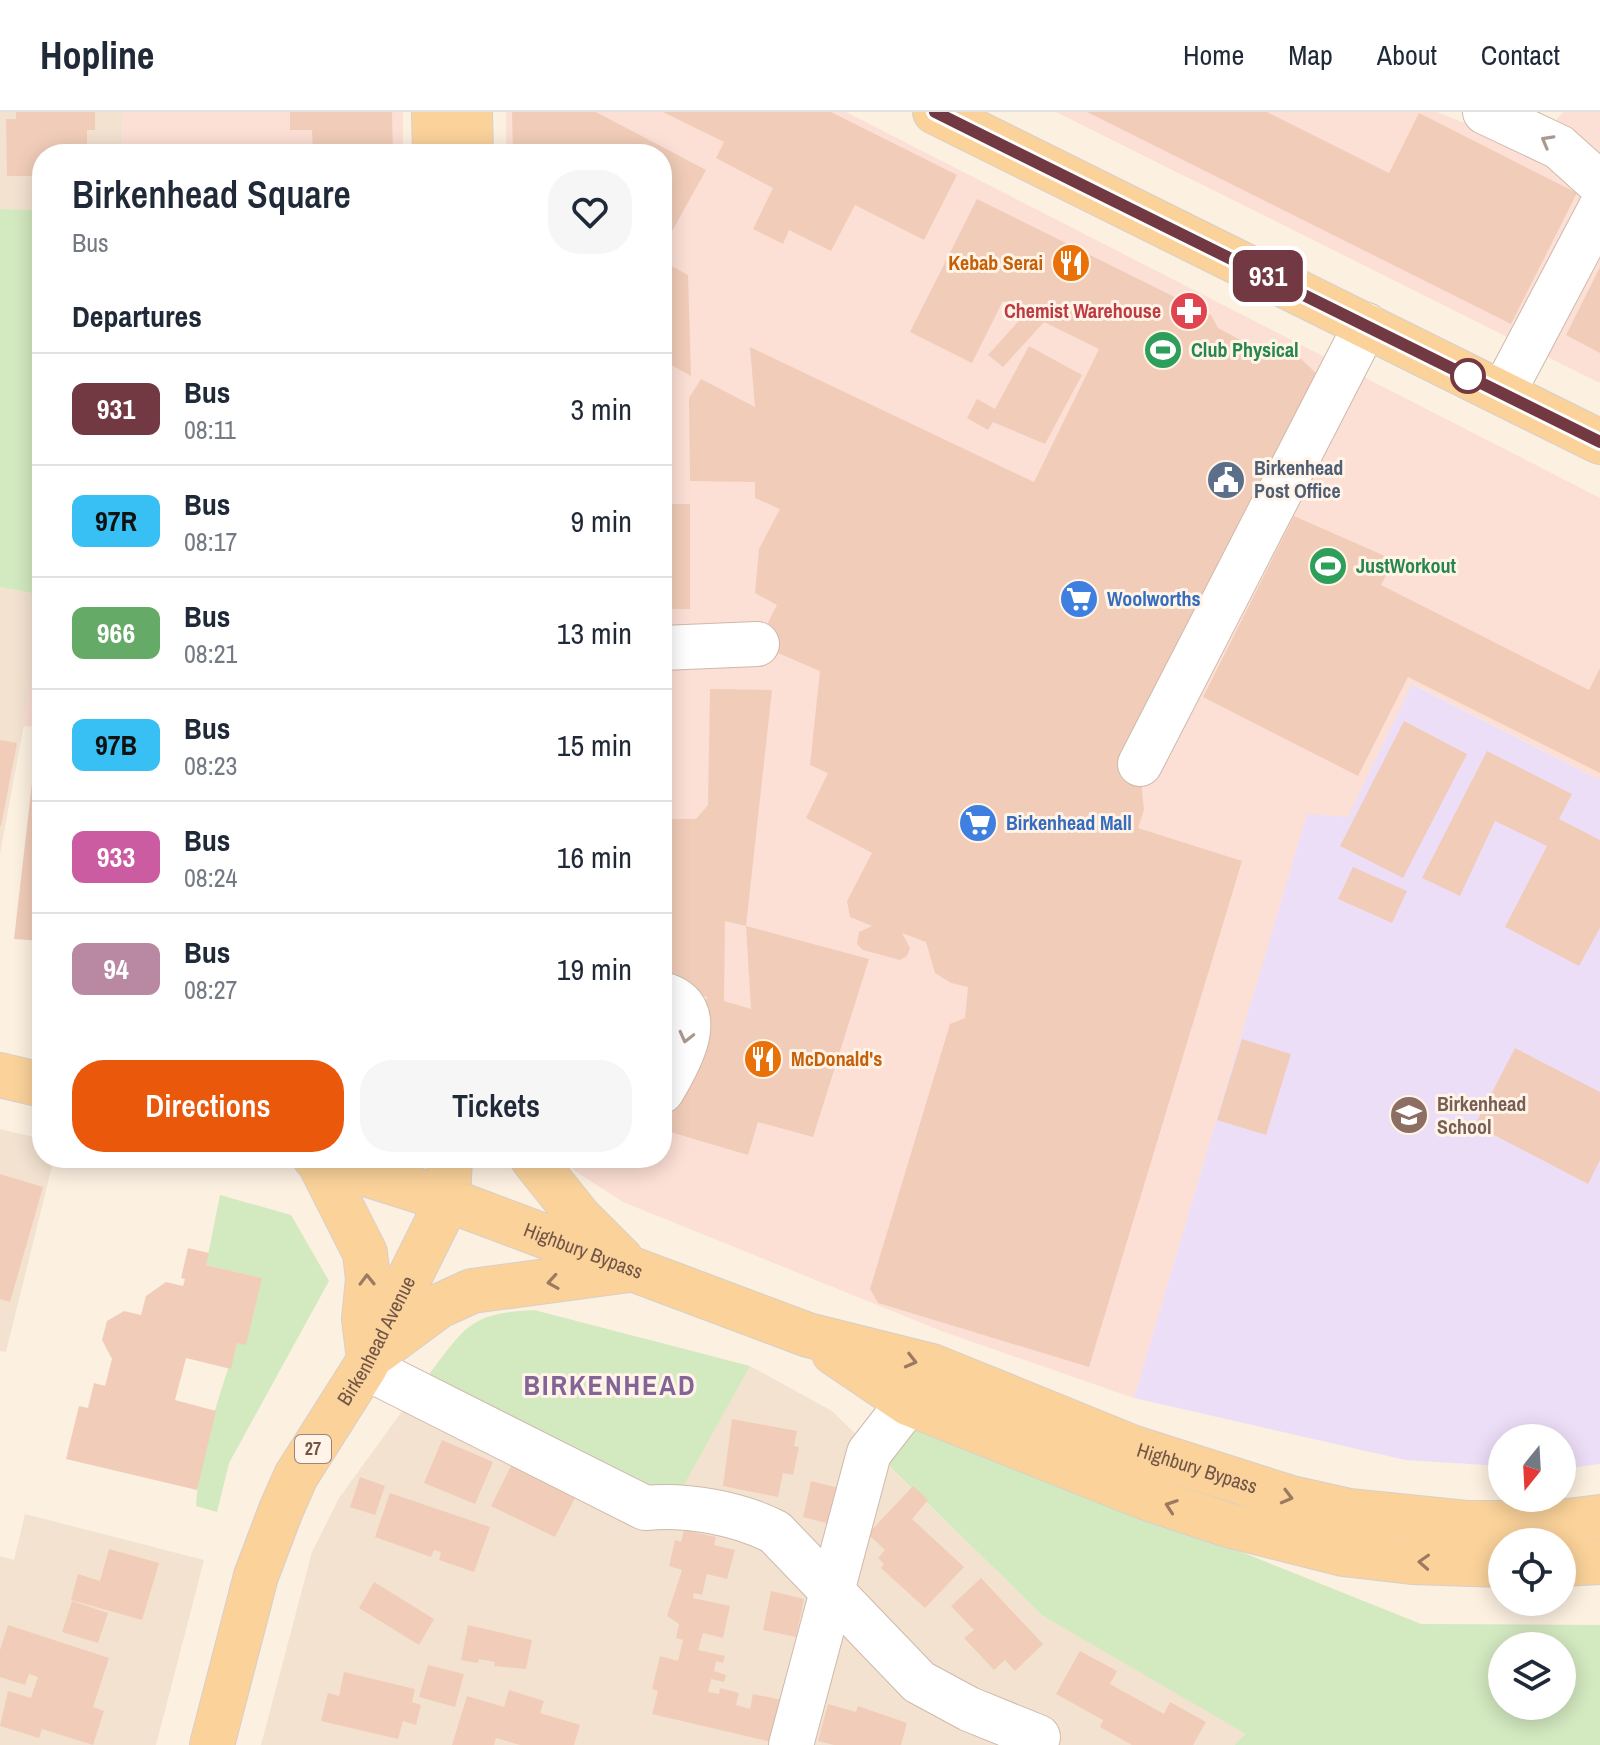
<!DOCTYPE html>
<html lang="en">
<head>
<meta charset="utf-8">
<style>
	:root { --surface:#fff; --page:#f6f6f7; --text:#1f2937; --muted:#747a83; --line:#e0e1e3; --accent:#ea580c }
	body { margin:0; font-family:"Archivo Narrow",sans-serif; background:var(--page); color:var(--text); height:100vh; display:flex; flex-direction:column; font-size:30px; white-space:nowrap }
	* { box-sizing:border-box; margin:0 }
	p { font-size:26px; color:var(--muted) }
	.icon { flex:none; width:44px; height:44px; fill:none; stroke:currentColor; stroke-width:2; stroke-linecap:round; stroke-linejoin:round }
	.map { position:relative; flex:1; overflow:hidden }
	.side { position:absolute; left:32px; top:32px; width:640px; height:1024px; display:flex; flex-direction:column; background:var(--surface); border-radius:32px; box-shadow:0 4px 20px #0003 }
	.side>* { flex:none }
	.badge { padding:0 16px; border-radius:12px; font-size:28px; line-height:52px }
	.needle { width:52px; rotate:198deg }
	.controls { position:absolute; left:1488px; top:1312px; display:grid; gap:16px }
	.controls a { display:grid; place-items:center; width:88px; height:88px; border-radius:50%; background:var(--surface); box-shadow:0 4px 20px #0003; font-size:40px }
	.map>.badge { position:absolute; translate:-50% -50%; box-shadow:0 0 0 4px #fff }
	h2 { padding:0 40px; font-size:30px; line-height:72px }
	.round { display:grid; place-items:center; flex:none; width:84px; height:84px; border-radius:32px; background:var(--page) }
	.summary { display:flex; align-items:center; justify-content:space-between; height:136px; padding:0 40px }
	h1 { font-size:38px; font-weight:600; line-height:60px }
	.primary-button { display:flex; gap:16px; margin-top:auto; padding:16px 40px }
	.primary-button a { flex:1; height:92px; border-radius:32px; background:var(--accent); color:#fff; font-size:32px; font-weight:600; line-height:92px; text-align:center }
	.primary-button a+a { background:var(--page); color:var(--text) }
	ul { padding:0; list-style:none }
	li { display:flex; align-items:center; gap:24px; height:112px; padding:0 40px; border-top:2px solid var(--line) }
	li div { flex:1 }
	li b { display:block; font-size:30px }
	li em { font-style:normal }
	li .badge { min-width:88px; font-weight:700; text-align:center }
	header { display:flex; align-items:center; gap:48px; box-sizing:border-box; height:112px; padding:0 40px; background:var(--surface); border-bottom:2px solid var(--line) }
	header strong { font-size:38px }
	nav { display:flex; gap:44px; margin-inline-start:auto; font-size:28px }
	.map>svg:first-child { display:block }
</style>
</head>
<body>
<header>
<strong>Hopline</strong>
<nav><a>Home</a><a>Map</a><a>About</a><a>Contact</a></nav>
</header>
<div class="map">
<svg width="1600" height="1633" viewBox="0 0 1600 1633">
	<rect width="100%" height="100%" fill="#fcf0e1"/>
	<g fill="#f3e2d0">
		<path d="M0,0H122L123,42H42V98L0,97Z"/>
		<path d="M0,475L42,483V515L0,742Z"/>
		<path d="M0,1017L42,1027V1046H54L6,1240L0,1239Z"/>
		<path d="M750,1254L832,1299L1043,1504L1247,1622L1234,1633H261L312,1440L339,1386L427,1265L680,1378Z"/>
		<path d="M25,1402L204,1448L156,1633H0V1444L14,1448Z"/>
	</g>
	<g fill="#fcdfd5">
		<path d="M122,0H403V42H123Z"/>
		<path d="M506,0H846L1600,386V668L1413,572L1348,706L1307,703L1134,1286L944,1220L623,1090L575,1059L566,1046H662V42H506Z"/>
		<path d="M1056,0H1437L1532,38L1563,0H1600V271Z"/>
		<path d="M42,515V615L22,614Z"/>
	</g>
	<path fill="#eddef8" d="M1412,572L1600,668V1352L1562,1357V1326H1502V1354L1405,1348L1134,1286L1307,702L1348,705Z"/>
	<g fill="#d3e9c0" fill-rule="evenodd">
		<path d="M0,97L42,98V483L0,475Z"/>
		<path d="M220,1083L291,1103L329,1169L229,1351L217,1400L196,1394C200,1326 237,1231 261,1166L206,1153Z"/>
		<path d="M534,1198L750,1254L681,1378H633L427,1265C465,1216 468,1201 534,1198Z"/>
		<path d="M920,1311L1421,1512L1600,1513V1633H1234L1246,1622L1043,1504L882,1347ZM1502,1534H1562V1594H1502Z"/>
	</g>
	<g fill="#f1cdb9">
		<path d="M16,0H95V18H87V42H42V64H7L6,7H16Z"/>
		<path d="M290,0H392L393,42H313L312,18H290Z"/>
		<path d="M512,0H596L706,58L666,130L662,129V42H513Z"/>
		<path d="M663,0H831L957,63L924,128L855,93L831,139L789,118L783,132L753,117L773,76L716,46L724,30Z"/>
		<path d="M1087,0H1267L1389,61L1419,1L1577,81L1511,212Z"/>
		<path d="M977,87L1211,203L1218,216L1242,229L1264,238L1278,236L1297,243L1318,263L1138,639L1144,698L1138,716L1242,749L1089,1255L878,1191L870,1177L950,912L965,906L968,875L951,871L935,861L926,830L902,821L910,836L907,844L900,848L863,838L857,832L859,820L872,814L850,805L847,789L872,741L806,706L828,661L810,653L820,559L757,532L777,493L755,481L759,437L780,397L755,386V370L690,369L689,286L701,267L755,295L750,235L1034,370L1099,237L1044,210L1003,255L988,243L1026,201L1003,189L972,251L910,220Z"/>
		<path d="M662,149L688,163L691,264L662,248Z"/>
		<path d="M1600,155V241L1566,223Z"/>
		<path d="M1029,234L1082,263L1045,332L993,310L988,318L967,306L977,287L995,297Z"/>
		<rect x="662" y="392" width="28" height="105"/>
		<path d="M1294,404L1394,448L1381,473L1589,578L1600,556V661L1408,565L1358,664L1203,585Z"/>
		<path d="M710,577L772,578L746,814L725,809L724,889L751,897L746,814L869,847L813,1025L758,1010L748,1043L667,1019L707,885L662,873V707H696L708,693Z"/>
		<path d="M1404,609L1467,642L1403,766L1340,734Z"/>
		<path d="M38,619L42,620V829L14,827Z"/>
		<path d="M0,628L17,631L1,714H0Z"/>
		<path d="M1487,639L1572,682L1559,707L1600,728V816L1579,854L1505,815L1547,734L1495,709L1460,784L1422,766Z"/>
		<path d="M1353,755L1407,779L1392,811L1338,787Z"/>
		<path d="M1242,927L1291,942L1266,1023L1217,1008Z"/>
		<path d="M1515,936L1600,980V1048L1588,1072L1475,1013Z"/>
		<path d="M0,1062L43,1075L10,1190L0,1187Z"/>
		<path d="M188,1136L209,1141L206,1153L262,1166L246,1233L237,1231L231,1257L186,1246L175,1288L216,1299L197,1378L66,1347L79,1294L88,1296L94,1271L105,1274L112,1247L102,1228L107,1209L124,1199L141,1203L146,1184L166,1170L183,1174L185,1167L181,1166Z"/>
		<path d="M732,1307L797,1319L794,1334L799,1335L793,1363L783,1361L778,1385L723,1374Z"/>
		<path d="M442,1328L493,1350L475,1392L424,1371Z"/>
		<path d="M512,1352L576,1384L555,1425L491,1394Z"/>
		<path d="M360,1365L385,1374L375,1403L350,1395Z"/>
		<path d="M811,1369L843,1377L834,1413L803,1405Z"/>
		<path d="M913,1374L928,1388L912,1407L964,1455L925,1496L881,1456L884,1452L878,1446L885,1438L868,1422Z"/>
		<path d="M390,1381L490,1415L474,1460L439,1448L441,1440L434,1438L431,1445L375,1425Z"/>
		<path d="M684,1418L716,1425L714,1433L735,1438L727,1467L707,1462L702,1483L694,1481L693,1486L730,1494L723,1526L703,1521L698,1538L725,1544L723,1551L716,1549L714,1559L726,1563L724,1570L711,1567L708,1580L719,1582L720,1576L739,1581L736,1593L750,1597L753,1582L782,1588L772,1630L652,1602L658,1579L652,1577L660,1544L678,1549L683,1528L676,1526L679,1512L667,1504L682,1458L669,1454L675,1428L681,1430Z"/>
		<path d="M109,1437L159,1451L142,1508L71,1488L78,1462L100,1469Z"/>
		<path d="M981,1466L1043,1532L1015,1559L1005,1548L994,1558L964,1526L974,1518L951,1494Z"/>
		<path d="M374,1470L434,1507L419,1533L359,1496Z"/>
		<path d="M771,1479L804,1487L796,1525L763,1518Z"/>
		<path d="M72,1489L108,1501L98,1531L62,1520Z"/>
		<path d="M8,1513L109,1546L93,1595L104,1599L93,1633L42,1617L39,1626L0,1614L8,1579L31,1586L38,1565L29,1562L25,1573L0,1565V1538Z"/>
		<path d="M468,1513L532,1528L526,1557L494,1554L495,1550L479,1547L478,1551L461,1548Z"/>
		<path d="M1080,1539L1117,1559L1110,1572L1164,1602L1170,1590L1206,1610L1193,1633H1132L1100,1615L1103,1608L1056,1582Z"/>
		<path d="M428,1553L464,1562L455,1595L419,1585Z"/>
		<path d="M344,1560L415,1577L412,1590L421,1593L416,1613L403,1609L398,1627L321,1609L328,1581L339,1584Z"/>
		<path d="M509,1578L544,1589L540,1601L580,1613L574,1633H520L496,1626L494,1633H452L467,1584L504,1595Z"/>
		<path d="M828,1592L856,1600L858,1594L907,1611L901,1633H834L818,1629Z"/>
	</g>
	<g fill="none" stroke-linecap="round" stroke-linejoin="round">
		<g stroke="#cfb9ab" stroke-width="46">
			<g id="minor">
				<path d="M1485,0L1559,35L1600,72"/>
				<path d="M1503,281L1600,97"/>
				<path d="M662,536L757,532"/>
				<path d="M1140,652L1366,213"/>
				<path d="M662,882C711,895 680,949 662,979"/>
				<path d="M365,1255L645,1396C687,1392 738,1401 775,1420L919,1570L969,1597L1038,1625"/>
				<path d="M791,1633L869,1341L908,1291"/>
			</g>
		</g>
		<g stroke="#d8cfcc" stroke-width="46">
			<g id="major">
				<path d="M434,0L435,42"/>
				<path d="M470,0L471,42"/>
				<path d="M935,0L1600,330"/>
				<path d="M0,963L42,973"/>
				<path id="s1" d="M315,1046L448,1088L808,1223L932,1254L1134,1336L1291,1386L1349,1399L1466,1411H1551L1600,1405"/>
				<path d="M317,1046L365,1141L368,1167L364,1207L368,1239"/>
				<path d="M532,1046L579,1105L621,1147"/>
				<path d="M378,1239L439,1194L472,1179L629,1158"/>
				<path d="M834,1241L908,1291L1144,1385L1228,1413L1343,1442L1412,1450L1502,1453"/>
				<path d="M1562,1452L1600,1450"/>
				<path id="s2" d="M212,1633L256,1464L281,1398L296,1364L365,1255L448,1088L450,1046"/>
			</g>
		</g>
		<use href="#minor" stroke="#fff" stroke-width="44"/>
		<use href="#major" stroke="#fad29a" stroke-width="44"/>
	</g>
	<defs><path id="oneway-chevron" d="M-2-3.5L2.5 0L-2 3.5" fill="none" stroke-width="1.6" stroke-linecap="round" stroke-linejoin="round" transform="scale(2)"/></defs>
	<g stroke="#ab9991">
		<use href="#oneway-chevron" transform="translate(1547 29) rotate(-151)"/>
		<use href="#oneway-chevron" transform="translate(686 925) rotate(104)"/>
	</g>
	<g stroke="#9c7a61">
		<use href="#oneway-chevron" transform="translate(367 1168) rotate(-91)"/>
		<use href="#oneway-chevron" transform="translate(553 1170) rotate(171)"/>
		<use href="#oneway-chevron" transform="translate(911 1249) rotate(14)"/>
		<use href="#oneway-chevron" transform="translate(1287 1385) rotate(15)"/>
		<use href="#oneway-chevron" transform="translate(1171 1394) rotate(-161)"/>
		<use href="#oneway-chevron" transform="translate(1424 1450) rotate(-177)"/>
	</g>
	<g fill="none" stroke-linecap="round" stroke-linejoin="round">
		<g stroke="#fff" stroke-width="18">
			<path id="line" d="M935,0L1600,330"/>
		</g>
		<use href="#line" stroke="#723942" stroke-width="12"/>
	</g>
	<defs>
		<g id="restaurant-disc" transform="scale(2)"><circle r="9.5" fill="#e8710a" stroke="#fff4e7"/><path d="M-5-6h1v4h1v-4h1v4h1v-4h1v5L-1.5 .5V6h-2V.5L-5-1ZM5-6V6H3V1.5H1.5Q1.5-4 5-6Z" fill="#fff"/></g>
		<g id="pharmacy-disc" transform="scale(2)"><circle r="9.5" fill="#e0444e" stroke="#fff4e7"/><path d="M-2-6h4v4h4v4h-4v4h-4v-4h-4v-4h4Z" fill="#fff"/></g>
		<g id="stadium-disc" transform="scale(2)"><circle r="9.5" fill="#2e9e5b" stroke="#fff4e7"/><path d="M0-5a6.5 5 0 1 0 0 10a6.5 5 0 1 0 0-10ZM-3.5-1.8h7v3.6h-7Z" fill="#fff"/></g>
		<g id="civic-disc" transform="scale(2)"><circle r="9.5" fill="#5c6f8a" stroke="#fff4e7"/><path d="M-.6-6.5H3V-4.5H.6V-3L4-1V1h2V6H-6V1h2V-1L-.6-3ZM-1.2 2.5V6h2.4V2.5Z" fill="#fff"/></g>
		<g id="supermarket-disc" transform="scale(2)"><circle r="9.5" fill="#3f7fe0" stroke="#fff4e7"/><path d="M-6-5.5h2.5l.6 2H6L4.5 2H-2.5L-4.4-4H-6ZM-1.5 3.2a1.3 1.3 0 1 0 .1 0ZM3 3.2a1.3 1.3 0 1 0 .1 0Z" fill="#fff"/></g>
		<g id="school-disc" transform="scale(2)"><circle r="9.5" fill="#8d6e63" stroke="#fff4e7"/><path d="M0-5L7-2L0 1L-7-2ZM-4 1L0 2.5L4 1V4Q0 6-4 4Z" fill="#fff"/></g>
	</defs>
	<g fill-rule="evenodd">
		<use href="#restaurant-disc" x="1071" y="151"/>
		<use href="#pharmacy-disc" x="1189" y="199"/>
		<use href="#stadium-disc" x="1163" y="238"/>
		<use href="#civic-disc" x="1226" y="368"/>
		<use href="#stadium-disc" x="1328" y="454"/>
		<use href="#supermarket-disc" x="1079" y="487"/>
		<use href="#supermarket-disc" x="978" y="711"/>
		<use href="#restaurant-disc" x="763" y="947"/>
		<use href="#school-disc" x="1409" y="1003"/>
	</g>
	<circle fill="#fff" stroke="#723942" stroke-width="4" cx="1468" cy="264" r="16"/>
	<g text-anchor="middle" stroke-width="6" stroke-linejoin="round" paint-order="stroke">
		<rect fill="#fff4e7" stroke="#9d8578" stroke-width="2" x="295" y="1323" width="36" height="28" rx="6"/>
		<g font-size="18" font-weight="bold" fill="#735548">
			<text x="313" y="1343">27</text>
		</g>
		<g font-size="20" font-weight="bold" fill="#c56008" stroke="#fff4e7" text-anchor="end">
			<text x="1043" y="158">Kebab Serai</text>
			<text x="791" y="954" text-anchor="start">McDonald's</text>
		</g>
		<g font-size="20" font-weight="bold" fill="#be3a42" stroke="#fff4e7" text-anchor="end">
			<text x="1161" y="206">Chemist Warehouse</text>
		</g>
		<g font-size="20" font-weight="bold" fill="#27864d" stroke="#fff4e7" text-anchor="start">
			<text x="1191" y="245">Club Physical</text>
			<text x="1356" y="461">JustWorkout</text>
		</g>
		<g font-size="20" font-weight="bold" fill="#4e5e75" stroke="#fff4e7" text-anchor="start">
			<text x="1254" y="363">Birkenhead<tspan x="1254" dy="23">Post Office</tspan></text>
		</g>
		<g font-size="20" font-weight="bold" fill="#366cbe" stroke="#fff4e7" text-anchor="start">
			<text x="1107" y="494">Woolworths</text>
			<text x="1006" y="718">Birkenhead Mall</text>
		</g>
		<g font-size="20" font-weight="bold" fill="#785e54" stroke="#fff4e7" text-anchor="start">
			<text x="1437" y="999">Birkenhead<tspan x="1437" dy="23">School</tspan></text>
		</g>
		<g font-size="20" fill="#735548" stroke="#fff4e7">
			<text dy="7" stroke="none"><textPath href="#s1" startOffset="284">Highbury Bypass</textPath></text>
			<text dy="7" stroke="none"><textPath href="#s2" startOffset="440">Birkenhead Avenue</textPath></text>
			<text dy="7" stroke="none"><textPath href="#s1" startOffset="936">Highbury Bypass</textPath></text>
		</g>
		<g font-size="28" font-weight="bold" letter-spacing="2" fill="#836496" stroke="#fff4e7">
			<text x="610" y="1283">BIRKENHEAD</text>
		</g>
	</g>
</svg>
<div class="controls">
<a><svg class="needle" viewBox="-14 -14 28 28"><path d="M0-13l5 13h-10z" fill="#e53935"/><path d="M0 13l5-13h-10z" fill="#747a83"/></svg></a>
<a><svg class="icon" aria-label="locate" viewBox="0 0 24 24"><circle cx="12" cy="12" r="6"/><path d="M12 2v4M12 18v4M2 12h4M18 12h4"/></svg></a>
<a><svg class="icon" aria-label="layers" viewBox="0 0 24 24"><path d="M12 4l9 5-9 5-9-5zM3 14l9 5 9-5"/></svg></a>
</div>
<b class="badge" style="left:1268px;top:164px;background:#723942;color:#fff">931</b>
<section class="side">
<div class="summary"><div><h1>Birkenhead Square</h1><p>Bus</p></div><a class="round"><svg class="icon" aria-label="heart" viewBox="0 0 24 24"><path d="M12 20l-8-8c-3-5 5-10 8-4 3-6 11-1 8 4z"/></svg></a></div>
<h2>Departures</h2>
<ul>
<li><span class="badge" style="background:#723942;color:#fff">931</span><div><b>Bus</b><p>08:11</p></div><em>3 min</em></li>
<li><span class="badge" style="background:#38bff3;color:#111">97R</span><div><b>Bus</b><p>08:17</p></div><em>9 min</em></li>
<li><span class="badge" style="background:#65aa67;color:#fff">966</span><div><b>Bus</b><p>08:21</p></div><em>13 min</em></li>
<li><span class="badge" style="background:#38bff3;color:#111">97B</span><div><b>Bus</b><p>08:23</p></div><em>15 min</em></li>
<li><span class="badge" style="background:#cc5ca2;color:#fff">933</span><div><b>Bus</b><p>08:24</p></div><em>16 min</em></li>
<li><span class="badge" style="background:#b989a4;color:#fff">94</span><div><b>Bus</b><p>08:27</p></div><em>19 min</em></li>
</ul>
<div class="primary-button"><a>Directions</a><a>Tickets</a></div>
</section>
</div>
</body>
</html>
